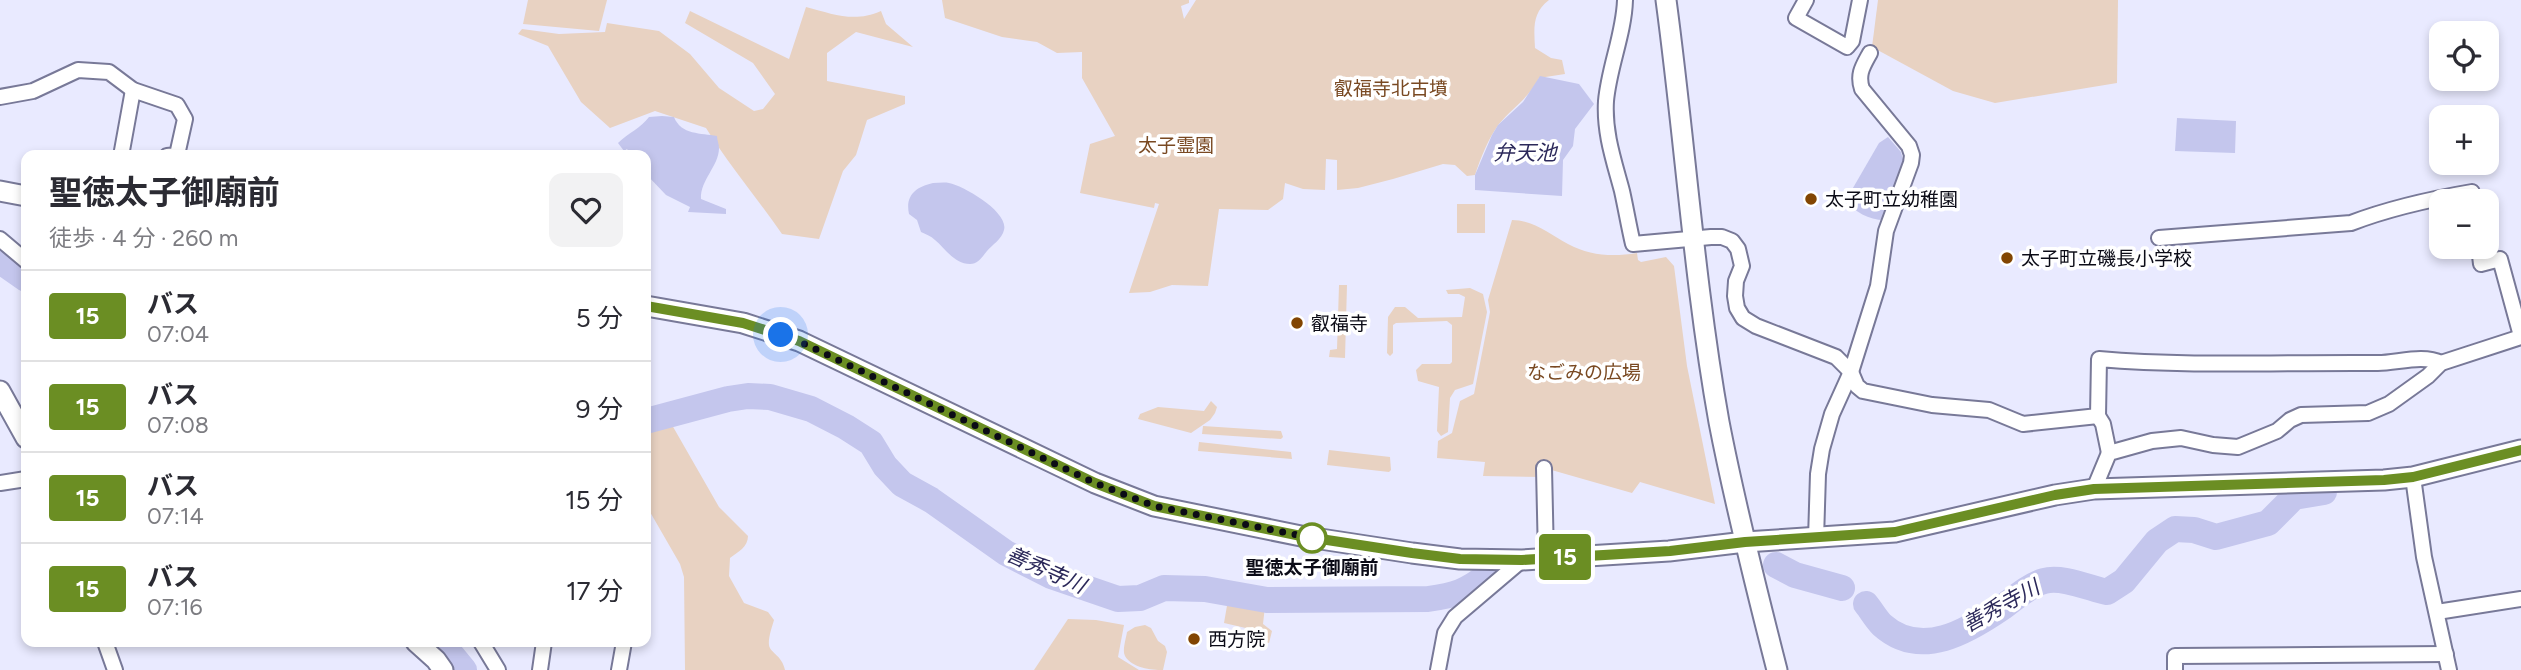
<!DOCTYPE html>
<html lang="ja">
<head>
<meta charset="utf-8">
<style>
	:root { --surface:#fff; --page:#f2f2f3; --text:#2b2b33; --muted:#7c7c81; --line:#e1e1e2 }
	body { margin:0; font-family:Figtree,"Noto Sans JP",sans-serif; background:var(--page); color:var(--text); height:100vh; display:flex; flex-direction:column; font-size:26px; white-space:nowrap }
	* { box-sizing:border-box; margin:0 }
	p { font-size:23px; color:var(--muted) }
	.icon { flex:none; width:38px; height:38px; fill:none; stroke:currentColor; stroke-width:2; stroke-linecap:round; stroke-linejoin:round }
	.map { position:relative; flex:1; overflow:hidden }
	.sheet { position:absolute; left:21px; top:150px; width:630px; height:497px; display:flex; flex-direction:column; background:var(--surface); border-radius:14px; box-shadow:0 4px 10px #0003 }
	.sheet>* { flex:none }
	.badge { padding:0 14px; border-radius:5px; font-size:24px; line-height:46px }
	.tools { position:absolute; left:2429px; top:21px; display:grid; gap:14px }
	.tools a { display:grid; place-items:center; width:70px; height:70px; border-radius:14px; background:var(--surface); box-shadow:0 4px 10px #0003; font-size:35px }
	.you { position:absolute; width:35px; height:35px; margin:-18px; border:5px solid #fff; border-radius:50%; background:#1a73e8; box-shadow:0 0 0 10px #1a73e833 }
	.map>.badge { position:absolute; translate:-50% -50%; box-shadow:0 0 0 4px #fff }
	.round { display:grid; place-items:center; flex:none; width:74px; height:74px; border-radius:14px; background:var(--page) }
	.headline { display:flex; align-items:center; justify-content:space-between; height:119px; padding:0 28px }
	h1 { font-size:33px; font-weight:700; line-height:52px }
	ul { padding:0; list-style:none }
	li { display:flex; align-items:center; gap:21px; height:91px; padding:0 28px; border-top:2px solid var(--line) }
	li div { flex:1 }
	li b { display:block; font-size:26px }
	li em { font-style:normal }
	li .badge { min-width:77px; font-weight:700; text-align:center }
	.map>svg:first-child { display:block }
</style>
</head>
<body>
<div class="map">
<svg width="2521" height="670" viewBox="0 0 2521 670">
	<rect width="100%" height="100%" fill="#e9eaff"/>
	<g fill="#e8d2c2">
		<path d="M528,0H607L599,31L523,24Z"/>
		<path d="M942,0H1189V3L1181,6L1184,19L1196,0H1549C1532,13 1534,28 1535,48L1551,58L1562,60L1565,74L1539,78C1529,98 1513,107 1499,124C1488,139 1481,157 1475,175L1467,176L1455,165L1443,164L1393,179L1358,188L1337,190V160L1326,159L1325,190L1303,189L1285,183L1283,199L1268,210L1219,209L1208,286L1172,285L1150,292L1129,293L1159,204L1155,203L1154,208L1080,193L1090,144L1115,136L1082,78V52L1057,53L1037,42L1002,37L945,18Z"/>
		<path d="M1878,0H2118L2117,83L1995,103L1953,91L1872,47Z"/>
		<path d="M806,7C833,14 854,23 881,11L886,24L913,47L856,32L827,53V81L905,96V104L867,120L856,155L843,171L819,239L782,234C757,198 729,165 706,128L655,111L610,128L581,102L548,46L518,34L522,29L559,34L605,32L607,23L659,31L690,54L719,88L754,111L763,109L775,94L753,63L685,23L690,11L789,59Z"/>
		<rect x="1457" y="204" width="28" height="29"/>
		<path d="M1512,220C1533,220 1550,234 1568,244C1590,256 1613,257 1637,253L1638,260L1641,262L1666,257L1674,266L1687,366L1715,504L1640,482L1632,493L1548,469L1546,477L1483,476L1485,462L1437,458L1438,441L1452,433L1460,401L1474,394L1490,312L1488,300Z"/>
		<path d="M1339,285H1347L1345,358L1329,357L1330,350L1337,349Z"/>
		<path d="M1470,288L1483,294L1487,312L1473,384L1455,390L1450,398L1448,432L1441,436L1437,431L1439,387L1418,381L1416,370L1422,364H1450L1452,362V325L1447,321L1396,323L1393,325V353L1390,356L1387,353L1388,317L1395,307H1405L1418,318L1462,317L1465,297L1459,294H1448L1446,290Z"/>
		<path d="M1211,401L1217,407L1215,413L1210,420L1191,433L1138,419L1140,414L1158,407L1204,411Z"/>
		<path d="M646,424L672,425L719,507L748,536C748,547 738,552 730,558L729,576L744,603L768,612L774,620C772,627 768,638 769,645C770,653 782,655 785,670H685L684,577L680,564L646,505Z"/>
		<path d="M1203,426L1281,431L1283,437L1281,439L1202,434Z"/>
		<path d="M1199,442L1291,452L1292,459L1198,451Z"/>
		<path d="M1329,450L1390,457L1391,470L1389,472L1327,465Z"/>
		<path d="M1230,598L1265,606L1263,624L1272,631L1269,643L1254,640L1250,629L1224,623L1228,600Z"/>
		<path d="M1068,619L1096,620L1124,625L1118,657L1139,670H1034Z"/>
		<path d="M1145,625L1151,628L1158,641L1165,646L1167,652L1163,670C1151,670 1132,668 1125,656C1122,650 1126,639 1127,632L1135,627Z"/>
	</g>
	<g fill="#c4c6ed">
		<path d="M1540,76L1579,84L1594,104L1575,129L1573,146L1563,160L1562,196L1475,190V175L1492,135L1498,125L1523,102Z"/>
		<path d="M662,116L674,117C681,135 701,133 717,136C717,140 719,144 719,148C719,166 700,180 701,199L726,209V214L688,212L690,207L666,195L646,174V156H632L627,149L624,151L618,143C628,133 641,128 649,117Z"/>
		<path d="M2177,118L2236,121L2235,153L2175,151Z"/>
		<path d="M1888,137L1901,152L1904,164L1884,220C1869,220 1854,212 1846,200L1879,143Z"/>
		<path d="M933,183C938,183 944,182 949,183C964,186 1009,212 1004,230C1002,239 992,245 987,251C982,257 978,264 970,264C954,264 945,248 935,240C931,236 925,234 921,232L917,220L909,214C905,195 916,187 933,183Z"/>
	</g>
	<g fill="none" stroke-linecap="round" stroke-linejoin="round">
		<g stroke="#c4c6ed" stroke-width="26">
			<path d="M0,261L26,279"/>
			<path d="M646,421L728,399L748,396L770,397L811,409L846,427L871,443L885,466L902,484L931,500L1006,553L1051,576L1118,599L1140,598L1164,588L1205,589L1267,600L1428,599C1456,595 1466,592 1489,574"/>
			<path d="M1776,565L1795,575L1842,588"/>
			<path d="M1866,604C1871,610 1876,619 1882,625C1921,660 1968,631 2003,607C2015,598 2030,585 2044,581C2062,576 2089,588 2107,592L2124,581L2157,541L2175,529L2194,530L2216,537L2268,523L2294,497L2324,492"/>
			<path d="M441,642L464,670"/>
		</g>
		<g stroke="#787998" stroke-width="18">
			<g id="street">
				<path d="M1625,0C1624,34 1609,67 1606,101C1604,133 1614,161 1622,191C1626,209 1629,227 1633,244L1711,237H1722L1732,241L1738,249L1742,266L1736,281L1735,296L1737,308L1743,318L1756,326L1836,357L1851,372L1857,386L1863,391L1932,405L1989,410L2023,424L2098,416L2099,359C2192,367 2284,362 2378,363C2397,363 2423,354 2441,363"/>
				<path d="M1806,0L1796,18L1847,47L1852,41L1860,0"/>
				<path d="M0,97L33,91L78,70L109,72L133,90L177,105L185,119L177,155L167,156"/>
				<path d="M121,156L133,90"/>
				<path d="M2159,238L2351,223C2390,208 2431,199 2472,192L2473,201"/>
				<path d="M0,239L26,261"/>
				<path d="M2479,247L2481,264L2500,259L2521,336"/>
				<path d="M2098,416L2103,424L2109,453"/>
				<path d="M1544,468L1546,558"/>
				<path d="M2413,477L2424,557L2449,670"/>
				<path d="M0,483L26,479"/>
				<path d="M2094,489L2109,453L2152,441L2181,438L2213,445L2238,447L2277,431L2290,420L2301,415L2368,413L2389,404L2428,376L2441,363L2521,337"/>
				<path d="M1816,539L1818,474L1822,449L1832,414L1851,372L1878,286L1886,231L1911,163L1912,155L1909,146L1862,89C1857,74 1863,66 1870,53"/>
				<path d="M2437,612L2521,599"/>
				<path d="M105,642L115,670"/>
				<path d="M481,642L498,670"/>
				<path d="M540,670L544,642"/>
				<path d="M619,670L624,642"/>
				<path d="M1438,670L1445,633L1455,617L1522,560"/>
				<path d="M2175,670V656L2446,654"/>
			</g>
		</g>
		<g stroke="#787998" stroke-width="23">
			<g id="secondary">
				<path d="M1666,0C1685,140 1694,282 1719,422C1735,505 1756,588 1777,670"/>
				<path d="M0,191L26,196"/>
				<path d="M646,306L743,323L799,341L1095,483L1154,506L1301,536L1412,553L1460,559L1522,560L1669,551L1745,542L1895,532L2055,495L2094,489L2384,480L2413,477L2521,450"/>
				<path d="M0,391L26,438"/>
				<path d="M416,642L436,660L443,670"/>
			</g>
		</g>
		<use href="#street" stroke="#fff" stroke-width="14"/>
		<use href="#secondary" stroke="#fff" stroke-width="19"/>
	</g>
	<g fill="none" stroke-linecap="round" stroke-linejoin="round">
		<g stroke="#fff" stroke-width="16">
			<path id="line" d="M646,306L743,323L799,341L1095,483L1154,506L1301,536L1412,553L1460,559L1522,560L1670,551L1745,542L1895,532L2055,495L2094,489L2384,480L2413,477L2521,450"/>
		</g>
		<use href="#line" stroke="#6b8e23" stroke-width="10"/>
		<path stroke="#0b0b16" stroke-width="7" stroke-dasharray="0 12.6" d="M781,335L807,345L1095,483L1154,506L1312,538"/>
	</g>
	<g fill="#824502" stroke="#fff" stroke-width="2.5">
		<circle cx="1811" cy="199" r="7"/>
		<circle cx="2007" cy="258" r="7"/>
		<circle cx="1297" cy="323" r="7"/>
		<circle cx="1194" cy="639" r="7"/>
	</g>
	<circle fill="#fff" stroke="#6b8e23" stroke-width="3.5" cx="1312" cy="538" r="14"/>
	<g text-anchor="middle" stroke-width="7" stroke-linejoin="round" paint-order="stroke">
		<g font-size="19" fill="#794922" stroke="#fff">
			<text x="1391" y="95">叡福寺北古墳</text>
			<text x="1176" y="152">太子霊園</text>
			<text x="1584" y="379">なごみの広場</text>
		</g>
		<g font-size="19" fill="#0b0b16" stroke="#fff" text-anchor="start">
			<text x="1825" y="206">太子町立幼稚園</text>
			<text x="2021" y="265">太子町立磯長小学校</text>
			<text x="1311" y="330">叡福寺</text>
			<text x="1208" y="646">西方院</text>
		</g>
		<g font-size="19" font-weight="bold" fill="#0b0b16" stroke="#fff">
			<text x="1312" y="574">聖徳太子御廟前</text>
		</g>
		<g font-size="21" font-style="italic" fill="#2c295a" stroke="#fff">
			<text x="1525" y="160">弁天池</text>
			<text transform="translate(1046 570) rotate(24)" y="7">善秀寺川</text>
			<text transform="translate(2001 606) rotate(-29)" y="7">善秀寺川</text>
		</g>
	</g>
</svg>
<div class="tools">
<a><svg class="icon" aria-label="locate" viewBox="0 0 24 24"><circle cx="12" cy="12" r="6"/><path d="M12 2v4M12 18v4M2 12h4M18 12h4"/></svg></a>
<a>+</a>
<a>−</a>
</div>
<div class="you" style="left:781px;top:335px"></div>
<b class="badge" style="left:1565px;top:557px;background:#6b8e23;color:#fff">15</b>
<section class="sheet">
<div class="headline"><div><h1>聖徳太子御廟前</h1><p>徒歩 · 4 分 · 260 m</p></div><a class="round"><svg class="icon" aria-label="heart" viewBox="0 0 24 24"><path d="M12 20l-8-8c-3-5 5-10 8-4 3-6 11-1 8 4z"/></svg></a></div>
<ul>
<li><span class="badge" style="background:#6b8e23;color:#fff">15</span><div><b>バス</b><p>07:04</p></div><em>5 分</em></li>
<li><span class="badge" style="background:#6b8e23;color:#fff">15</span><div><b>バス</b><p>07:08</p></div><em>9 分</em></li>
<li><span class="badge" style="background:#6b8e23;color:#fff">15</span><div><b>バス</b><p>07:14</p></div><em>15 分</em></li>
<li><span class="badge" style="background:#6b8e23;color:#fff">15</span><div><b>バス</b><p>07:16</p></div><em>17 分</em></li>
</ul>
</section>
</div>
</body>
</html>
